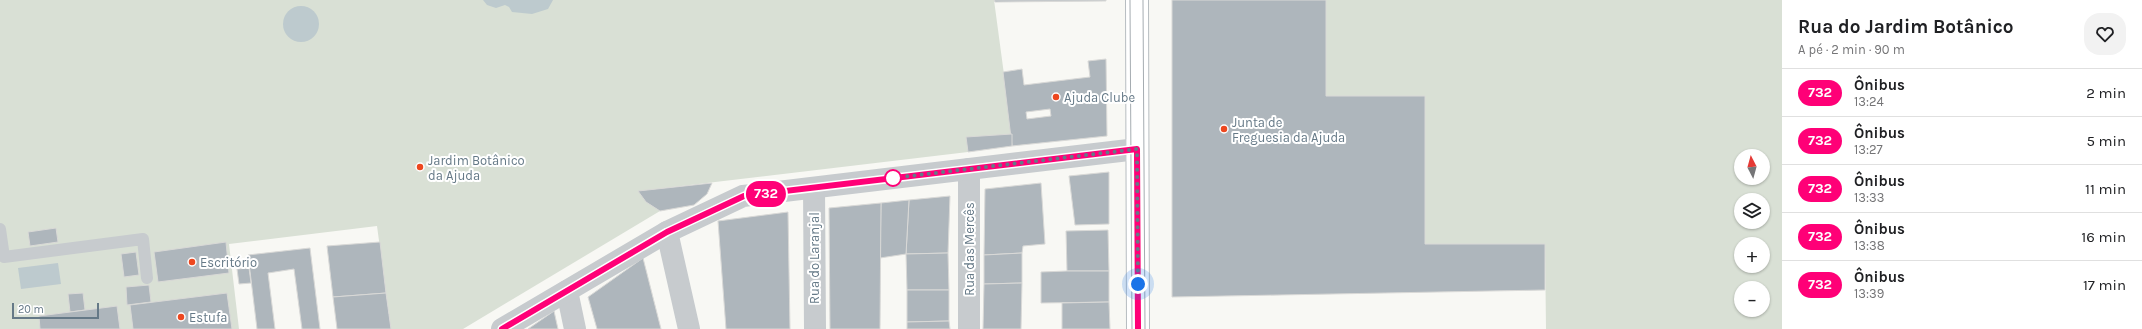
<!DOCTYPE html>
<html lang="pt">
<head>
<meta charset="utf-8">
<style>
	:root { --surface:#fff; --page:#f2f2f2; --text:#202124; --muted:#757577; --line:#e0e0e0 }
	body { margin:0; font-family:Karla,sans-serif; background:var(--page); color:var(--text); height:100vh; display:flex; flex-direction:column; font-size:15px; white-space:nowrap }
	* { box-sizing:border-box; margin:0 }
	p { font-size:13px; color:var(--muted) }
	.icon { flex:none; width:22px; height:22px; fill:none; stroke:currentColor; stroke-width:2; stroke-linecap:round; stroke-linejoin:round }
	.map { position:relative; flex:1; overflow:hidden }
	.details { display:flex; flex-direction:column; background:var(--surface); width:360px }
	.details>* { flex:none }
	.badge { padding:0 8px; border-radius:13px; font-size:14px; line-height:26px }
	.needle { width:26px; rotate:354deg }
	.controls { position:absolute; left:1734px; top:149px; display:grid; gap:8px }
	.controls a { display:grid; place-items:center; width:36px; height:36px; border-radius:50%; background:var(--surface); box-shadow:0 1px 3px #0004; font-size:20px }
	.scale { position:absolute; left:12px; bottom:10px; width:87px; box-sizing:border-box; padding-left:4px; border:2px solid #657987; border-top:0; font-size:11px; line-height:14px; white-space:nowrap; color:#657987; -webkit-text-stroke:3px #fff; paint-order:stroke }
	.you { position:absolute; width:20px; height:20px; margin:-10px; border:3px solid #fff; border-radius:50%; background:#1a73e8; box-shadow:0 0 0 6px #1a73e833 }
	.map>.badge { position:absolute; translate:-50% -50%; box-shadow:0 0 0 2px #fff }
	.round { display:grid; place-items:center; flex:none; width:42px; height:42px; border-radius:16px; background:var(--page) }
	.summary { display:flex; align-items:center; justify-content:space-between; height:68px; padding:0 16px }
	h1 { font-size:19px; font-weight:700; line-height:30px }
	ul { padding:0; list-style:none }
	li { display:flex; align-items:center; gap:12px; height:48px; padding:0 16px; border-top:1px solid var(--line) }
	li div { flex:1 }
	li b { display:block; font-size:15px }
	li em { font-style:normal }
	li .badge { min-width:44px; font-weight:700; text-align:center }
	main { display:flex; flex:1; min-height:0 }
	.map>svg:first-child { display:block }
</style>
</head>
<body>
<main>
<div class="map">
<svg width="1782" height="329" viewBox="0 0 1782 329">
	<rect width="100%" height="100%" fill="#f8f8f4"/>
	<g fill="#d9e0d5" fill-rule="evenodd">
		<path d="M0,0H994L1012,134L968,152L639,191L646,202L660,211L463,329H391L377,226L229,244L239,329H0Z"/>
		<path d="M1326,0H1782V329H1546L1545,244H1425V96H1326ZM1741,156H1763V178H1741ZM1741,200H1763V222H1741ZM1741,244H1763V266H1741ZM1741,288H1763V310H1741Z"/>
	</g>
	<g fill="#bdcace">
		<path d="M483,0H553L548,9L532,14L512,12L509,7L505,5L496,8L487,5Z"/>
		<circle cx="301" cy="24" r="18"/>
		<path d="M58,263L61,284L21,289L18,268Z"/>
	</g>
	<g fill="#aeb6bc" stroke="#d9d9d7" fill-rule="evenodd">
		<path d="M994,0H1106V1L995,2Z"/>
		<path d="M1172,0H1326V96H1425V244H1545V290L1172,297Z"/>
		<path d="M1106,59L1107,136L1012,146L1003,72L1022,69L1024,85L1090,77L1088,61ZM1050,109L1051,116L1027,119L1026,112Z"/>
		<path d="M1012,134V146L968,152L966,137Z"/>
		<path d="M1109,172V224L1075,225L1069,176Z"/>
		<path d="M712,183L707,194L694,205L660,211L646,202L638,191Z"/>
		<path d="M1041,183L1045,244L1023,246L1022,253L984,255L985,189Z"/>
		<path d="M950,196L948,253L906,254L909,200Z"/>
		<path d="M909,200L906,254L880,258L881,203Z"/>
		<path d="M881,203L880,329H830L829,208Z"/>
		<path d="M788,212L790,329H726L718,221Z"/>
		<path d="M56,228L58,242L30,246L28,232Z"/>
		<path d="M1108,230L1109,271H1067L1066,231Z"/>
		<path d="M226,242L229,273L158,282L154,252Z"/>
		<path d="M380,242L386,293L333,297L327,246Z"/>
		<path d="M310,248L320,329H302L294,269L268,273L275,329H257L248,255Z"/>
		<path d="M136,252L139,275L124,277L121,254Z"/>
		<path d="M948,253L949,290H907L906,254Z"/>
		<path d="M1022,253V283L984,284V255Z"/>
		<path d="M643,258L661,329H597L588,297Z"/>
		<path d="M249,268L251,283L239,284L237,269Z"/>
		<path d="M1067,271H1109V302L1041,303V272Z"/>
		<path d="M1022,283L1021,329H983L984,284Z"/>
		<path d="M149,285L151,302L127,305L126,287Z"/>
		<path d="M907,290H949V321L907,322Z"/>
		<path d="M83,293L85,310L70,312L68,294Z"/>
		<path d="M227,293L232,329H133L130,305Z"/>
		<path d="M386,293L391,329H337L333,297Z"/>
		<path d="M1109,302L1110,329H1062V303Z"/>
		<path d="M117,306L120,329H40L39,316Z"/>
		<path d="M554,311L558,329H528Z"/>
		<path d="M949,321L950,329H907V322Z"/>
	</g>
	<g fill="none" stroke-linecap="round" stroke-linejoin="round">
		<g stroke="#b7bdc1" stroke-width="24">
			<path id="secondary" d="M1137,0L1138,329"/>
		</g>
		<path stroke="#c7cbce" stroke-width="12" d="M0,229L4,257L143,239L147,278"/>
		<g stroke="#c7cbce" stroke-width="22">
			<path d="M969,169V329"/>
			<path d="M814,188L815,329"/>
			<path d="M667,232L689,329"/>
			<path d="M567,291L575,329"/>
			<path d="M502,329L667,232L743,196L1137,149"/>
		</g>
		<use href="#secondary" stroke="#fff" stroke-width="22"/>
		<g stroke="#a5acb1" stroke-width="1">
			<path d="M1130,0L1132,329"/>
			<path d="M1143,0L1145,329"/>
		</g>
	</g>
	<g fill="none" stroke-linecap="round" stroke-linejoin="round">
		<g stroke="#fff" stroke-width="9">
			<path id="line" d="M502,329L667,232L744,196L1137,149L1138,329"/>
		</g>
		<use href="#line" stroke="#f07" stroke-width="6"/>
		<path stroke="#657987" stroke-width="4" stroke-dasharray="0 7.2" d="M893,178L1137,149L1138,284"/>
	</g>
	<g fill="#ed471f" stroke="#fff" stroke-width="1.5">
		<circle cx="1056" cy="97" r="4"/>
		<circle cx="1224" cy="129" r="4"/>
		<circle cx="420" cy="167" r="4"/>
		<circle cx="192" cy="262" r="4"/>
		<circle cx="181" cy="317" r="4"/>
	</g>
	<circle fill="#fff" stroke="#f07" stroke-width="2" cx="893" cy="178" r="8"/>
	<g text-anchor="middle" stroke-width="4" stroke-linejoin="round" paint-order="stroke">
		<g font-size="13" fill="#657987" stroke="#fff" text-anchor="start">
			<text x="1064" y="102">Ajuda Clube</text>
			<text x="1232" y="127">Junta de<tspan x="1232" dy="15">Freguesia da Ajuda</tspan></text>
			<text x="428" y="165">Jardim Botânico<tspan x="428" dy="15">da Ajuda</tspan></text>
			<text x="200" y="267">Escritório</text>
			<text x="189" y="322">Estufa</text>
		</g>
		<g font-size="13" fill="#657987" stroke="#fff">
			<text transform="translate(969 249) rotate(-90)" y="5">Rua das Mercês</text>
			<text transform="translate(814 258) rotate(-90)" y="5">Rua do Laranjal</text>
		</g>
	</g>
</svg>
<div class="controls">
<a><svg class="needle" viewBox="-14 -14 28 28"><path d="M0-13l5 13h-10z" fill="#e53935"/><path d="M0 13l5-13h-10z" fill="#757577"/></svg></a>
<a><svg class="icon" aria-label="layers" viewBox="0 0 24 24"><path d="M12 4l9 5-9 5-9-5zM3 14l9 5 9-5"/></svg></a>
<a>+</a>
<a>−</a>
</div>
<div class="scale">20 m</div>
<div class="you" style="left:1138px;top:284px"></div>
<b class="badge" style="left:766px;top:194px;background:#f07;color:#fff">732</b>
</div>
<section class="details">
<div class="summary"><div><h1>Rua do Jardim Botânico</h1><p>A pé · 2 min · 90 m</p></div><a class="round"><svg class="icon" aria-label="heart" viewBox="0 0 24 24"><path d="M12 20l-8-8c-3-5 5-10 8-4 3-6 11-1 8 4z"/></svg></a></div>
<ul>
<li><span class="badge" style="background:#f07;color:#fff">732</span><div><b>Ônibus</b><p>13:24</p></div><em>2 min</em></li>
<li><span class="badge" style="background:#f07;color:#fff">732</span><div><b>Ônibus</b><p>13:27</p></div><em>5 min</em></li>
<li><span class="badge" style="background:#f07;color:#fff">732</span><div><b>Ônibus</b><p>13:33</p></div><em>11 min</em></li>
<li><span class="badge" style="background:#f07;color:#fff">732</span><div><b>Ônibus</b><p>13:38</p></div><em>16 min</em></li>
<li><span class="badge" style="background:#f07;color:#fff">732</span><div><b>Ônibus</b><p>13:39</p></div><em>17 min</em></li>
</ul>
</section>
</main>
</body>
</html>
